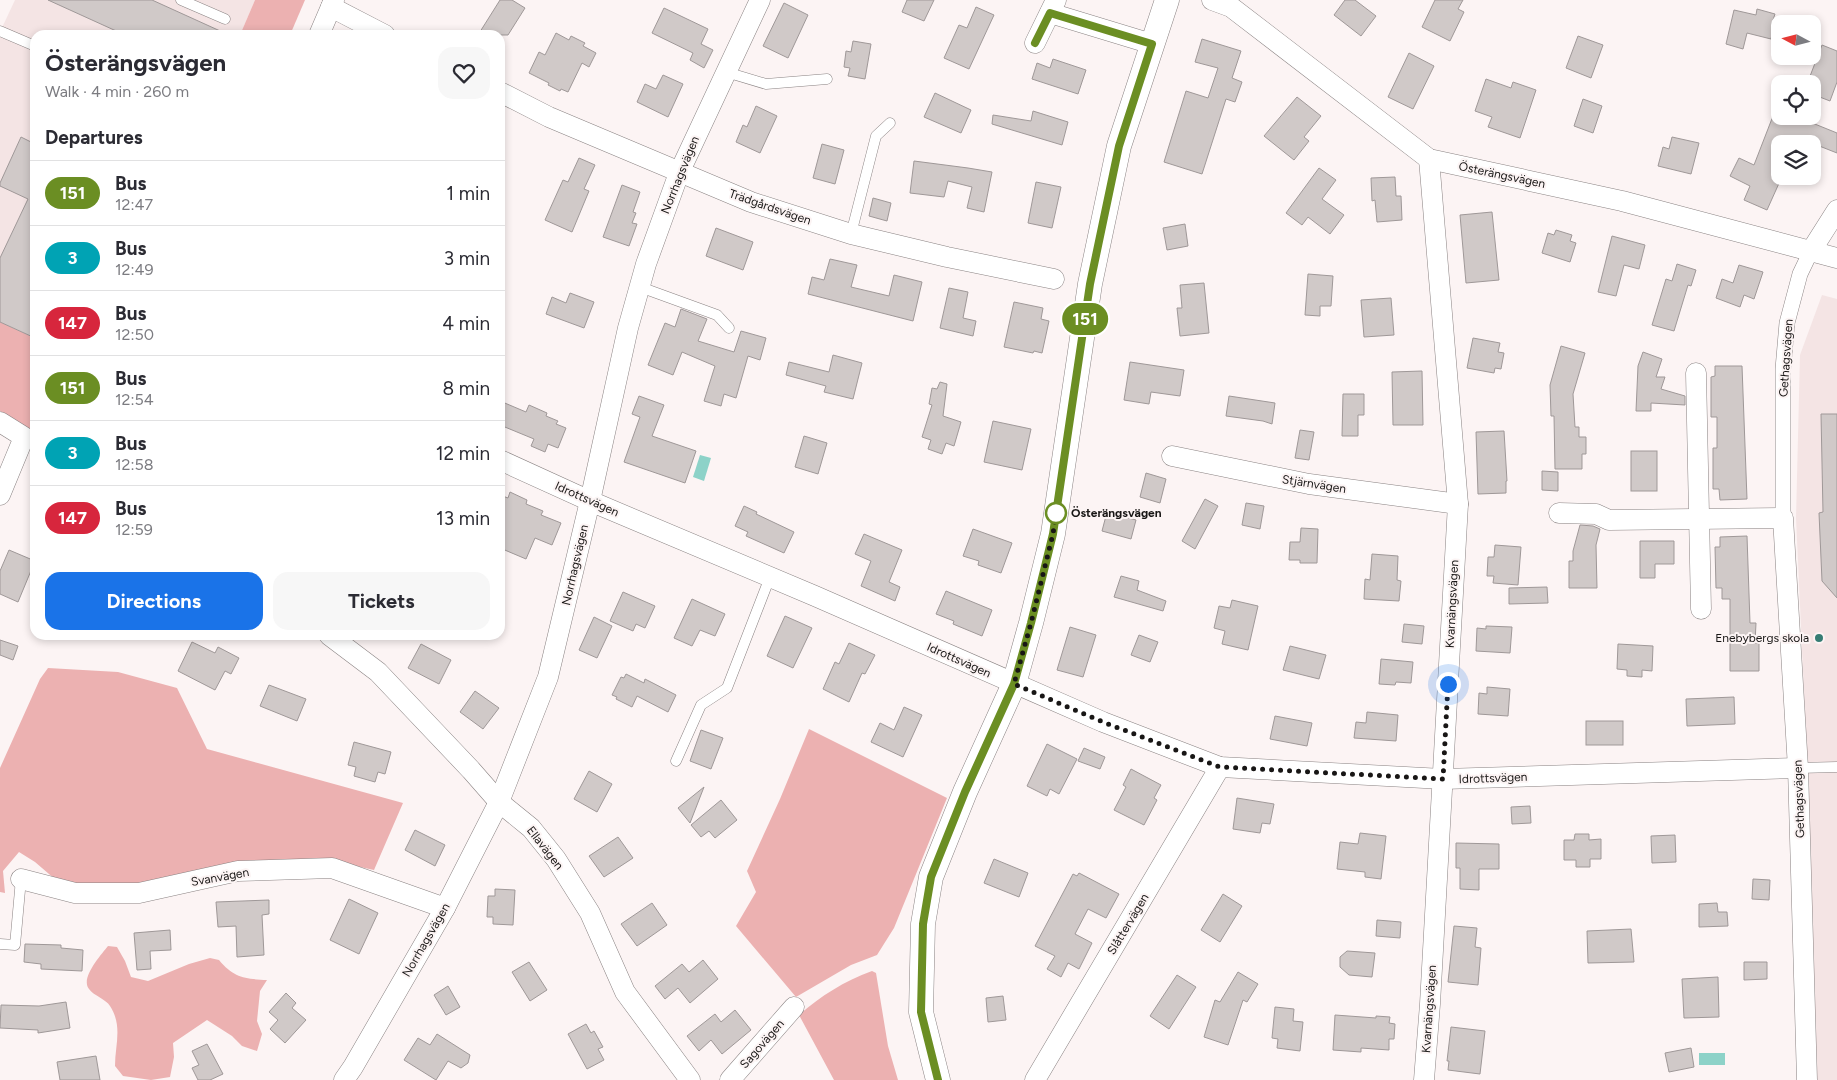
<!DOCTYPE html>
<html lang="en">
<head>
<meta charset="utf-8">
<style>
	:root { --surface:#fff; --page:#f7f7f7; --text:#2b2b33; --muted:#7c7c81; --line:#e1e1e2; --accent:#1a73e8 }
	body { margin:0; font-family:Figtree,sans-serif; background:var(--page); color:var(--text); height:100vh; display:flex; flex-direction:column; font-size:19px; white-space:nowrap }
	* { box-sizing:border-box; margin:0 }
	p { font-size:16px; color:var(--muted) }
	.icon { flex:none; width:28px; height:28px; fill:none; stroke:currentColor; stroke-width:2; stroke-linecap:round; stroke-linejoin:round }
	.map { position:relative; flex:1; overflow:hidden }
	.side { position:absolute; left:30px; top:30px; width:475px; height:610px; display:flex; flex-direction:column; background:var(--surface); border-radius:15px; box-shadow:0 2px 8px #0003 }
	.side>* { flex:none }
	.badge { padding:0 10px; border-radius:16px; font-size:18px; line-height:32px }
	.needle { width:32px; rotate:277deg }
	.tools { position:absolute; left:1771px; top:15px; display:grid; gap:10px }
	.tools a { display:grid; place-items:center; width:50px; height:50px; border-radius:10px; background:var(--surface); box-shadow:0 2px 8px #0003; font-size:25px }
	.you { position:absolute; width:25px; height:25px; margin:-12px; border:4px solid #fff; border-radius:50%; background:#1a73e8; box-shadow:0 0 0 8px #1a73e833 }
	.map>.badge { position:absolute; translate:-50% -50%; box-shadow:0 0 0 2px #fff }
	h2 { padding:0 15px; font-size:19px; line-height:45px }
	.round { display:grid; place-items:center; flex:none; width:52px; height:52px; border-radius:15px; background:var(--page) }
	.headline { display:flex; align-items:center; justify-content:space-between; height:85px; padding:0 15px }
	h1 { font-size:24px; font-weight:700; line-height:38px }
	.cta { display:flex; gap:10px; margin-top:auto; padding:10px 15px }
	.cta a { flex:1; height:58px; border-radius:15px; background:var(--accent); color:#fff; font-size:20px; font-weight:700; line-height:58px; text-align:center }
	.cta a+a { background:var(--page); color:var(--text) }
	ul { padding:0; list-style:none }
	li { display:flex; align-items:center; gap:15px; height:65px; padding:0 15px; border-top:1px solid var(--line) }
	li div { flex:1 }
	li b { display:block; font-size:19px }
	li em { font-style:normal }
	li .badge { min-width:55px; font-weight:700; text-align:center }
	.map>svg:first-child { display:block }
</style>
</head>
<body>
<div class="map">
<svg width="1837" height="1080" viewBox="0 0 1837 1080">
	<rect width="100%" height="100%" fill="#fcf4f4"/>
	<g fill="#f4e4e4">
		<path d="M15,0H255L240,35H35V338L0,322V32Z"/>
		<path d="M1822,295L1837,299V1080H1813L1807,758L1796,518L1800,355Z"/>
	</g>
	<g fill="#ecb1b1">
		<path d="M255,0H305L290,35H240Z"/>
		<path d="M0,322L35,338V435L0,411Z"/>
		<path d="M48,668L118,672L177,688L207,749L403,803L374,870L351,865L154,885L92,890L56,880L35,862L19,852L3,871L5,893L0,892V768L40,679Z"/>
		<path d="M809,729L947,798L894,928L877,955L851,965L796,997L736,926L756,892L747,871L780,799Z"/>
		<path d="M108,946L117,947L125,961L131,977L148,981L189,964L210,958L219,960C234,978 245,979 267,980L260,991L257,1021L262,1034L257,1051L242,1046L232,1036L207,1020L173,1043L174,1057L170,1077L151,1080L123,1076L115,1066C115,1045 123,1026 110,1006C106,999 94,996 89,989C80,978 101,955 108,946Z"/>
		<path d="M872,971L876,973L888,1046L898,1080H834L799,1015C821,996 844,981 872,971Z"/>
	</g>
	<g fill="#8dd2c8">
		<path d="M700,455L711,458L704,481L693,477Z"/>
		<rect x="1699" y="1053" width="26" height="12"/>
	</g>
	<g fill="#d0c9c8" stroke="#9f9898">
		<path d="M48,0H152L229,35H125Z"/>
		<path d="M500,0H512L525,8L508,35H478Z"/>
		<path d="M907,0H934L924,21L902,12Z"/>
		<path d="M1345,0H1355L1376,16L1361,36L1334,15Z"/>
		<path d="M1435,0H1463L1458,9L1464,12L1450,41L1422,27Z"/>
		<path d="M784,3L808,15L788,58L763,46Z"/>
		<path d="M976,7L994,15L969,69L944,58L959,25L967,28Z"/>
		<path d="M664,8L708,29L701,44L713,50L704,68L690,60L693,53L652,33Z"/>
		<path d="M1757,9L1775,14L1773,20L1775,21L1771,39L1747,33L1743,49L1726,44L1734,10L1756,15Z"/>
		<path d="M556,33L569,40L571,36L585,43L583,46L596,53L589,67L582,63L568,92L561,89L560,91L548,85L549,83L529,73L539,52L545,55Z"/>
		<path d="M1578,36L1603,45L1591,78L1566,68Z"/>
		<path d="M1202,39L1241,51L1232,78L1242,82L1235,102L1226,99L1202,174L1164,162L1186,91L1208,98L1218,68L1195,62Z"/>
		<path d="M853,41L871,44L865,79L848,76L850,68L844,67L846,51L851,52Z"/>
		<path d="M1822,45L1837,51V82L1830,101L1812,94V84H1807Z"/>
		<path d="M1409,53L1434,66L1413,109L1388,97Z"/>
		<path d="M1053,59L1086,70L1078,94L1032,79L1037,63L1050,68Z"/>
		<path d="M663,75L683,84L668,117L637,102L645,84L656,89Z"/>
		<path d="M1486,79L1511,88L1513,82L1536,90L1520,138L1488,127L1492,117L1475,111Z"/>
		<path d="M935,93L971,110L961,133L924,117Z"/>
		<path d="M1297,97L1321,116L1304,137L1309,141L1294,160L1264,136Z"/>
		<path d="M1583,99L1602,106L1593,133L1574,126Z"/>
		<path d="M756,106L777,116L760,153L736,142L743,125L747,127Z"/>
		<path d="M1033,111L1068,122L1062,145L992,124L993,115L1031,121Z"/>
		<path d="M1773,116H1795L1837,133V153L1799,138L1797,144H1780V181L1767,210L1744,200L1750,186L1730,176L1739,158L1754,165Z"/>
		<path d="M21,137L35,144V338L0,322V258L28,199L0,186V183Z"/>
		<path d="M1672,137L1699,143L1691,174L1658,166L1663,147L1669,149Z"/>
		<path d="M822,144L844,150L835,184L813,178Z"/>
		<path d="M579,158L595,165L584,189L589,191L572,232L545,220L563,180L568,182Z"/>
		<path d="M914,161L968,168L992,172L984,212L967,208L972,187L948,181L944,197L910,193Z"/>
		<path d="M1319,168L1336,180L1322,199L1344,215L1330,234L1308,217L1302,225L1286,213Z"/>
		<path d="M1395,177L1396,196H1401L1402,220L1377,222L1375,200L1372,201L1371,178Z"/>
		<path d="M1036,182L1061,187L1052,228L1028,223Z"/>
		<path d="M622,185L640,192L633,212L636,213L632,223L637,224L629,246L603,237Z"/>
		<path d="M873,198L891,203L887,221L869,216Z"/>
		<path d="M1492,212L1499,280L1466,283L1460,215Z"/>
		<path d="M1185,224L1188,246L1167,250L1163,228Z"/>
		<path d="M716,228L753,242L743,270L706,256Z"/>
		<path d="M1556,230L1572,235L1570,241L1576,243L1570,262L1542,253L1548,233L1554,235Z"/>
		<path d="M1612,236L1645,245L1639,269L1624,265L1616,296L1598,292Z"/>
		<path d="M830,259L857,265L851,287L889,296L894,275L922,282L913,321L808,294L812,277L824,280Z"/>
		<path d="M1677,264L1696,270L1691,286L1688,285L1674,331L1652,325L1666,279L1672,281Z"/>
		<path d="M1739,265L1763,272L1754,299L1744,295L1740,307L1716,298L1722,279L1733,283Z"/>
		<path d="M1308,274L1333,276L1331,306H1320V316L1305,315Z"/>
		<path d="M1204,283L1209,333L1180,336L1177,308H1182L1180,285Z"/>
		<path d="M949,288L968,292L963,318L976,321L973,336L940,328Z"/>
		<path d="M570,293L594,302L584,328L546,314L552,297L566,303Z"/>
		<path d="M1391,298L1394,335L1364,337L1361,300Z"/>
		<path d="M1014,302L1043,308L1041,319L1049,321L1042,353L1034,351L1033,353L1004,347Z"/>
		<path d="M681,309L707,319L698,341L734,352L741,331L766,338L760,360L748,356L736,398L724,394L721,406L704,401L715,366L682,352L673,375L648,365L665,323L675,327Z"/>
		<path d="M1473,338L1500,343L1498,352L1504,353L1501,369L1495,368L1494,373L1467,368Z"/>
		<path d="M1561,346L1585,353L1573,394L1575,427H1579V437H1586V454H1582V469H1555L1554,416H1551L1550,385Z"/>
		<path d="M1643,352L1662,359L1656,377H1665L1661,389L1685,396V405L1651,403V411H1636L1638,366Z"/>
		<path d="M833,355L862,363L853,399L824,392L826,386L786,375L789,362L829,372Z"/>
		<path d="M1130,362L1184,370L1180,396L1151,392L1149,404L1124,400Z"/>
		<path d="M1715,366H1742L1747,499L1720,500L1719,489H1713V448H1717V417H1711V377L1715,376Z"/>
		<path d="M1422,371L1423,425H1393L1392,372Z"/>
		<path d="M940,382L947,384L943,416L961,422L954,446L946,443L942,454L928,449L931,440L922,437L932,405L929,404L932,388L937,389Z"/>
		<path d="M1343,394H1364V415H1358V436H1342Z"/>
		<path d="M639,396L664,405L652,436L696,451L685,483L624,462L640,417L632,414Z"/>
		<path d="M1229,396L1275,403L1272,424L1263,421L1226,416Z"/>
		<path d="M500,401L526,412L529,405L547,413L546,416L558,421L556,424L566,428L558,448L548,444L545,452L531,446L534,439L500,425Z"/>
		<path d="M1821,414H1837V598L1822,581L1819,513L1823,512Z"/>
		<path d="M993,421L1031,429L1022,470L984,462Z"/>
		<path d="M1300,430L1314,432L1309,460L1295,458Z"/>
		<path d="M1504,431L1507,481H1506V493L1478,494L1476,432Z"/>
		<path d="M804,436L827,443L818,474L795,467Z"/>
		<rect x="1631" y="451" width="26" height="40"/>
		<path d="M1542,471L1558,472V491L1542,490Z"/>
		<path d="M1146,473L1166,479L1160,503L1140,497Z"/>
		<path d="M510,492L527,500L526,504L543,511L541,515L561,523L552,545L535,538L526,559L500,548V495L508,498Z"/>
		<path d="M1205,499L1218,506L1195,549L1182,541Z"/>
		<path d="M1246,503L1264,506L1260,529L1242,525Z"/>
		<path d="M744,506L757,512L756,514L794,532L784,553L746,536L748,532L735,526Z"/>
		<path d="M1107,512L1136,520L1131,539L1102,531Z"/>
		<path d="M1580,525L1593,526L1600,529L1596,545L1597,588H1569V561H1573V551Z"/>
		<path d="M1301,528L1318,529L1317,563H1300V560H1289L1290,542H1300Z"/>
		<path d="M973,529L1012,543L1001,573L978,565L979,561L963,556Z"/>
		<path d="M864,534L902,550L889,582L900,587L895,601L861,586L871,561L855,554Z"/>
		<path d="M1747,536L1750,623H1756L1755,643H1759V671H1730V599H1722V588H1716L1715,547H1720V537Z"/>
		<path d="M1640,541H1674V564H1655V578H1640Z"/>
		<path d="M1495,545L1521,547L1518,585L1493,583L1494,576H1487L1488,557H1494Z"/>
		<path d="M9,550L35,561L18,602L0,594V571Z"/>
		<path d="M1372,554L1398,556L1397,580L1401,581L1399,601L1364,599L1365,579L1370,580Z"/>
		<path d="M1121,576L1139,581L1137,590L1166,601L1163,611L1114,597Z"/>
		<path d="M1547,587L1548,603L1509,604V588Z"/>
		<path d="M946,591L992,610L982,636L953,624L954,621L936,614Z"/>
		<path d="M623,592L655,606L645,628L636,624L633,631L610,621Z"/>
		<path d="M692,599L725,614L715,636L700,630L692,646L674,638Z"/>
		<path d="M1232,600L1258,606L1248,650L1222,644L1225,631L1214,628L1219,606L1230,608Z"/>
		<path d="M785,616L812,628L793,668L767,656Z"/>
		<path d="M594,617L612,626L597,658L579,650Z"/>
		<path d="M1404,624L1424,626L1422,644L1402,642Z"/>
		<path d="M1486,626L1512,627L1510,653L1476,651L1477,628L1486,629Z"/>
		<path d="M1070,627L1096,635L1083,677L1057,670Z"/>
		<path d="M1139,635L1158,642L1150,662L1131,655Z"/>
		<path d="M0,640L18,646L13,660L0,655Z"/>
		<path d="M192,642L215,653L218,647L239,658L231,674L225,671L215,690L178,671Z"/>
		<path d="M849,643L875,655L865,674L862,673L849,702L823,689L835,662L839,664Z"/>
		<path d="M421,644L451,660L439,684L408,668Z"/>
		<path d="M1618,644L1653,646L1652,671L1642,670V677L1627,676V670L1617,669Z"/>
		<path d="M1290,646L1326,655L1319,679L1283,670Z"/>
		<path d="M1381,659L1413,662L1411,683L1396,682L1395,685L1379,684Z"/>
		<path d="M626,674L644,683L645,679L676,695L668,712L637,696L632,707L616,699L617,697L612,695L621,677L624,678Z"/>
		<path d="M269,685L306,699L297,721L260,706Z"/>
		<path d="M1487,687L1510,689L1508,716L1478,714L1479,693L1487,694Z"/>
		<path d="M475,691L499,708L483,729L460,712Z"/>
		<path d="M1734,697L1735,724L1687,726L1686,699Z"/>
		<path d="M904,707L922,715L903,757L871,742L880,723L894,730Z"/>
		<path d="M1367,712L1398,715L1396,741L1354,738L1356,722L1366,723Z"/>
		<path d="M1275,716L1312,723L1307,746L1270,739Z"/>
		<rect x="1586" y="721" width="37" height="24"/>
		<path d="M701,730L723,738L711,769L690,761Z"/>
		<path d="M354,742L391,752L385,774L378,772L375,782L354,776L356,767L348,765Z"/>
		<path d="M1047,744L1077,759L1059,794L1050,789L1047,796L1027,786Z"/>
		<path d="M1084,748L1105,757L1100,769L1078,761Z"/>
		<path d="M1131,769L1161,785L1154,798L1157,800L1144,825L1114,810L1126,787L1123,785Z"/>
		<path d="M589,771L612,784L597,812L574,799Z"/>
		<path d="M704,787L690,823L678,808Z"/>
		<path d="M1237,798L1274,804L1270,824L1262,823L1260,833L1233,829Z"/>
		<path d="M721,800L737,820L715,838L709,831L701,837L691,825Z"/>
		<path d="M1530,806L1531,823L1512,824L1511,807Z"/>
		<path d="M415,830L445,845L435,866L405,850Z"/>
		<path d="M1360,833L1386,836L1381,879L1365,877V872L1337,869L1340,842L1358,844Z"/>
		<path d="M1575,834H1589V840L1601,839V859H1590V867H1576V860H1564V840H1574Z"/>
		<path d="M1675,835L1676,862L1652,863L1651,836Z"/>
		<path d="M618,837L633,858L604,877L589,856Z"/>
		<path d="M1456,843L1499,844V869H1479V890L1460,889V868H1456Z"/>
		<path d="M994,859L1028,873L1019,897L984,883Z"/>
		<path d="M1079,873L1119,894L1106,918L1088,909L1075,934L1092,943L1079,969L1068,963L1061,977L1047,969L1055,956L1035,946L1073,874L1077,876Z"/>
		<path d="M1753,879L1770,880L1769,900L1752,899Z"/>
		<path d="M495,889L515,890L513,925L493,924V917H487L488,896H495Z"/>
		<path d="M1223,894L1242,906L1220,942L1201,930Z"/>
		<path d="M349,899L378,913L359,954L330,940Z"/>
		<path d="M269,900V914L262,915L264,955L237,957L236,926L218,927L216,902Z"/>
		<path d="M652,903L667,925L637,946L621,924Z"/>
		<path d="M1717,903L1718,912H1727L1728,926L1699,927V904Z"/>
		<path d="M1377,920L1401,922L1400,938L1376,936Z"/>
		<path d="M1454,926L1477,928L1475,947L1481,948L1478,985L1448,982Z"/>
		<path d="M1631,929L1634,962L1588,963L1587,931Z"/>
		<path d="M170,930L171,950L150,951L151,969L137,970L134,933Z"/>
		<path d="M25,944L61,945V948L83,950L82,971L41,969V964L24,962Z"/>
		<path d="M1347,951L1375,953L1372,977L1349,975L1340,967V957Z"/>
		<path d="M703,960L718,979L690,1003L678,988L665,999L655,986L682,964L689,972Z"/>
		<path d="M529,962L547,990L530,1001L512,972Z"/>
		<path d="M1744,962H1767V979L1744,980Z"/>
		<path d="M1238,972L1258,984L1247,1002L1243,1000L1228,1045L1204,1037L1215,1000L1220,1002Z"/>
		<path d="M1177,975L1196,987L1169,1029L1150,1016Z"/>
		<path d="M1718,977L1719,1017L1684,1018L1682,979Z"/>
		<path d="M448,986L460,1007L446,1015L434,995Z"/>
		<path d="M286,993L296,1003L292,1008L306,1020L285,1043L270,1029L278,1020L269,1012Z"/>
		<path d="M1003,996L1006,1020L988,1022L986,998Z"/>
		<path d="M66,1002L70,1028L38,1033V1030L0,1028L1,1005L39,1006Z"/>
		<path d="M1275,1007L1294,1009L1293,1021L1303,1022L1300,1051L1277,1048L1278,1039L1272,1038Z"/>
		<path d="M735,1010L751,1030L722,1054L711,1040L699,1051L687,1036L715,1014L721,1022Z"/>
		<path d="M1335,1015L1376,1018V1016L1390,1017L1389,1023L1395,1024L1394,1039H1389V1050L1361,1048V1052L1333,1050Z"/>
		<path d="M586,1024L591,1033L594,1031L603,1047L598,1049L604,1060L587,1069L568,1034Z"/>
		<path d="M1451,1027L1485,1031L1480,1074L1448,1070L1449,1061H1447Z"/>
		<path d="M437,1034L470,1055L468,1063L461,1068L448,1061L436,1080L404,1060L418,1038L430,1045Z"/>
		<path d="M207,1044L223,1074L210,1080H198L192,1068L199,1065L192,1051Z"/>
		<path d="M1691,1048L1694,1067L1669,1072L1665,1053Z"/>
		<path d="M96,1056L100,1080H60L57,1062Z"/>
	</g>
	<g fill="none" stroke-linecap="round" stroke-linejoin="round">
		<g stroke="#8a8383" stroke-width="11">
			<g id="service">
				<path d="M181,0L225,19"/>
				<path d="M0,31L35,46"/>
				<path d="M726,72L766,84L827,79"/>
				<path d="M851,234L876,136L890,123"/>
				<path d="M640,287L717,315L729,328"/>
				<path d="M676,761L701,705L727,688L770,577"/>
				<path d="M1798,768L1837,767"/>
				<path d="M0,944L15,945L21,879"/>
			</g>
		</g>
		<g stroke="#8a8383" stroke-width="16">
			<path id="pedestrian" d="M1783,518V369L1787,323L1800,274L1811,251"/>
		</g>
		<g stroke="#8a8383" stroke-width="21">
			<g id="minor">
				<path d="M1212,0L1231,7L1429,159L1622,201L1837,258"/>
				<path d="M331,7L385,35"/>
				<path d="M1050,13L1152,44"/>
				<path d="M319,35L334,0"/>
				<path d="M1035,43L1056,0"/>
				<path d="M500,92L549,117L751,202L851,234L947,257L1054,279"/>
				<path d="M1811,251L1837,210"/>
				<path d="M1696,373L1701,609"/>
				<path d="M0,422L24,437L0,495"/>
				<path d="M1172,456L1309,484L1458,504"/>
				<path d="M500,460L590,501L815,596L1103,722L1220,767L1443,779L1798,768"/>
				<path d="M1559,513L1596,514L1609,520L1783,518L1798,768L1807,1080"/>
				<path d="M329,635L378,672L471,770L499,802L531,828L556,859L590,913L625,992L690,1080"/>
				<path d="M21,879L75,893H139L238,871L332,868L445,908"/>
				<path d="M344,1080L353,1067L445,908L499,802L548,677L590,501L628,328L646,264L679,173L760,0"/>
				<path d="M730,1080L794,1007"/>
				<path d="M1035,1080L1220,767"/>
				<path d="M1424,1080L1430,1004L1458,504L1429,159"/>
			</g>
		</g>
		<g stroke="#8a8383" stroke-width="25">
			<path id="tertiary" d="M938,1080L921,1012L923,924L931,877L965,792L1014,684L1031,623L1053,534L1090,284L1119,146L1167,0"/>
		</g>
		<use href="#service" stroke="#fff" stroke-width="10"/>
		<use href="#pedestrian" stroke="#fff" stroke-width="15"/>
		<use href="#minor" stroke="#fff" stroke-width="20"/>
		<use href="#tertiary" stroke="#fff" stroke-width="24"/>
	</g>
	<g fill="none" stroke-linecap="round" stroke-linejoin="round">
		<g stroke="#fff" stroke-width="11">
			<path id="line" d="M938,1080L921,1012L923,924L931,877L965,792L1014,684L1031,623L1053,534L1090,284L1119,146L1152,44L1050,13L1035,43"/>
		</g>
		<use href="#line" stroke="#6b8e23" stroke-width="8"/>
		<path stroke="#181615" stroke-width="5" stroke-dasharray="0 9" d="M1056,513L1053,534L1031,623L1014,684L1103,722L1220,767L1443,779L1448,684"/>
	</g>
	<circle fill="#fff" stroke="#6b8e23" stroke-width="2.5" cx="1056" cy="513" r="10"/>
	<circle fill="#357c73" stroke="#fcf4f4" stroke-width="2" cx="1819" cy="638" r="5"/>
	<g text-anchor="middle" stroke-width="4" stroke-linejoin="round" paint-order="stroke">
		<g font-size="12" fill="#181615" stroke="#fcf4f4">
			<text transform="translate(680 175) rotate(-68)" y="4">Norrhagsvägen</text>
			<text transform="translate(1502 175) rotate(12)" y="4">Österängsvägen</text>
			<text transform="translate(770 207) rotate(19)" y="4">Trädgårdsvägen</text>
			<text transform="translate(1786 358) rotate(-86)" y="4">Gethagsvägen</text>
			<text transform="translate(1314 484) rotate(9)" y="4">Stjärnvägen</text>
			<text transform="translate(587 499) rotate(24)" y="4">Idrottsvägen</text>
			<text transform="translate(575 565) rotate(-77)" y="4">Norrhagsvägen</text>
			<text transform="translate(1452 604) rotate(-87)" y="4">Kvarnängsvägen</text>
			<text transform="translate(959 660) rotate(24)" y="4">Idrottsvägen</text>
			<text transform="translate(1493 778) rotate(-2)" y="4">Idrottsvägen</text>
			<text transform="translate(1799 799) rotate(-92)" y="4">Gethagsvägen</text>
			<text transform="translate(545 848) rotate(52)" y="4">Ellavägen</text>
			<text transform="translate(220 877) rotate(-10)" y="4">Svanvägen</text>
			<text transform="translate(1128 924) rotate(-59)" y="4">Slåttervägen</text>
			<text transform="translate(426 940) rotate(-60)" y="4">Norrhagsvägen</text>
			<text transform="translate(1429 1009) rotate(-86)" y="4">Kvarnängsvägen</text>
			<text transform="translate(762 1044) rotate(-49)" y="4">Sagovägen</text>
		</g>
		<g font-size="12" font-weight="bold" fill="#181615" stroke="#fcf4f4" text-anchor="start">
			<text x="1071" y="517">Österängsvägen</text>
		</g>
		<g font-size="12" fill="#181615" stroke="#fcf4f4" text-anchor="end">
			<text x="1809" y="642">Enebybergs skola</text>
		</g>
	</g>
</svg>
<div class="tools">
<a><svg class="needle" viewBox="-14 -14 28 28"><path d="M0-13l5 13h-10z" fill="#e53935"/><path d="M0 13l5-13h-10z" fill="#7c7c81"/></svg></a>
<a><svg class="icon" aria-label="locate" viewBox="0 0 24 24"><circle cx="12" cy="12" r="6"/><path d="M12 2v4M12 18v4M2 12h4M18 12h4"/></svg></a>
<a><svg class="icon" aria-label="layers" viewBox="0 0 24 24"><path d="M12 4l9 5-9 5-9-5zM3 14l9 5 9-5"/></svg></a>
</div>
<div class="you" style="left:1448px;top:684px"></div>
<b class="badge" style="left:1085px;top:319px;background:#6b8e23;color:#fff">151</b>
<section class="side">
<div class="headline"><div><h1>Österängsvägen</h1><p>Walk · 4 min · 260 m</p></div><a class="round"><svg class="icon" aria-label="heart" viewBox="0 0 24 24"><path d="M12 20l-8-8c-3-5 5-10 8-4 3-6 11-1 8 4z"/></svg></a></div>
<h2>Departures</h2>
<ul>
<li><span class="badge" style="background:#6b8e23;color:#fff">151</span><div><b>Bus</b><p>12:47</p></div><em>1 min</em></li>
<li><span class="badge" style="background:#00a3b4;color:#fff">3</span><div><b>Bus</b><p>12:49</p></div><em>3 min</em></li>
<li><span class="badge" style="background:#d7263d;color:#fff">147</span><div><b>Bus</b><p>12:50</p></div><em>4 min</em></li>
<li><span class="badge" style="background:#6b8e23;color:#fff">151</span><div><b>Bus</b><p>12:54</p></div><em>8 min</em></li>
<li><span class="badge" style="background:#00a3b4;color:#fff">3</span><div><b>Bus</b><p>12:58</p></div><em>12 min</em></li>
<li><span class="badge" style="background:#d7263d;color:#fff">147</span><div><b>Bus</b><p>12:59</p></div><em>13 min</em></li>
</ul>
<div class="cta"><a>Directions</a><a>Tickets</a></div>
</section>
</div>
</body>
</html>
